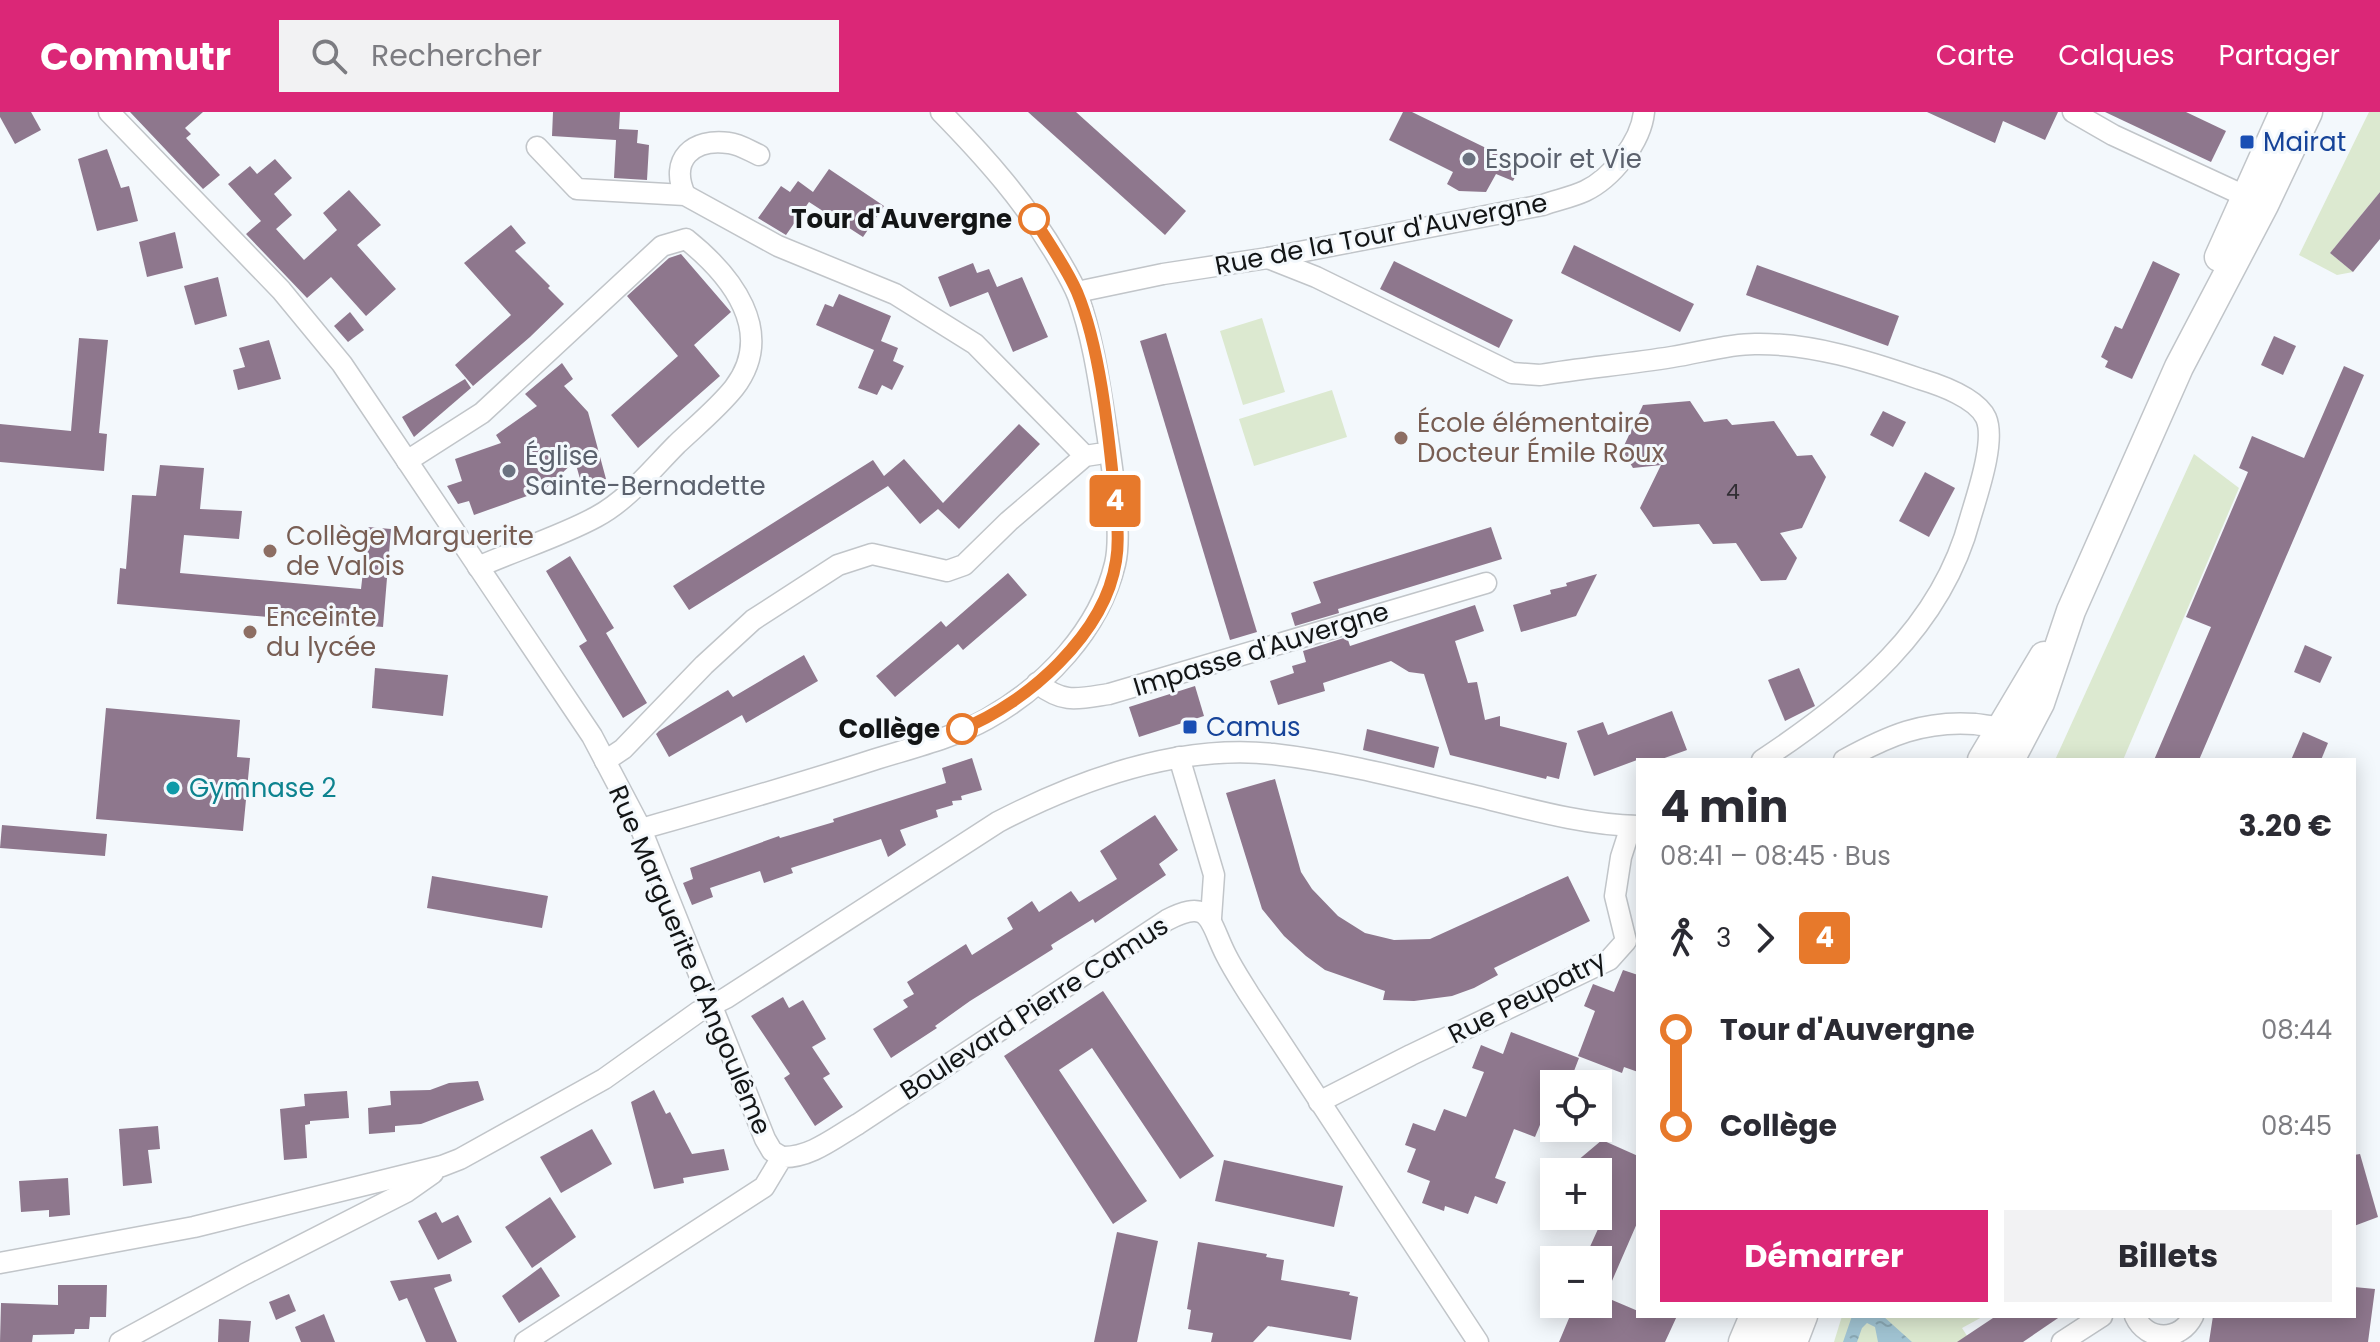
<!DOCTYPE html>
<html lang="fr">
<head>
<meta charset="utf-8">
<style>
	:root { --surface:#fff; --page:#f2f2f3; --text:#2b2b33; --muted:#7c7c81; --accent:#db2777 }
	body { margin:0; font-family:Poppins,sans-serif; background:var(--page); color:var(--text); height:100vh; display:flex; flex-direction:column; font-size:30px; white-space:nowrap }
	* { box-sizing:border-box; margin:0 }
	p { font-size:26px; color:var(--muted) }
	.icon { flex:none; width:44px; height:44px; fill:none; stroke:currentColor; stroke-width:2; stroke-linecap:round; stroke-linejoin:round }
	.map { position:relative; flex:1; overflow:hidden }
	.drawer { position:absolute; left:1636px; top:646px; width:720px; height:560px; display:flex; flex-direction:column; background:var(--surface); border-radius:0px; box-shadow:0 4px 20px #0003 }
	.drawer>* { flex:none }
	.badge { padding:0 16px; border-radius:6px; font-size:28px; line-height:52px }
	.controls { position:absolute; left:1540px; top:958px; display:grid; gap:16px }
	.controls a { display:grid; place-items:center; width:72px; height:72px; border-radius:0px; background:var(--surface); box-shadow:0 4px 20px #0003; font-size:40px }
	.map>.badge { position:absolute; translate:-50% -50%; box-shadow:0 0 0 4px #fff }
	.legs { display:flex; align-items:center; gap:12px; height:88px; padding:0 24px; font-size:26px }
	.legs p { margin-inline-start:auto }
	.summary { display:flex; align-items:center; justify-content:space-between; height:136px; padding:0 24px }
	h1 { font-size:44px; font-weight:700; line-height:60px }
	.primary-button { display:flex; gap:16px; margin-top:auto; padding:16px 24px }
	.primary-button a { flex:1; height:92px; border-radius:0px; background:var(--accent); color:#fff; font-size:32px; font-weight:700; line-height:92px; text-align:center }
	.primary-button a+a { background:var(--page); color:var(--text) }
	ul { padding:0 24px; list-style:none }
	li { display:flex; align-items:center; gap:28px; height:96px; font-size:30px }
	li i { display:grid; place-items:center; width:12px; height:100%; margin:0 10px; background:currentColor }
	li i::after { content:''; width:20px; height:20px; margin:-10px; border:6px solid; border-radius:50%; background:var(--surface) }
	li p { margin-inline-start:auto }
	li:first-child i { background:linear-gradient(#0000 50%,currentColor 0) }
	li:last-child i { background:linear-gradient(currentColor 50%,#0000 0) }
	header { display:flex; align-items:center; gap:48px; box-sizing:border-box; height:112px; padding:0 40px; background:var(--accent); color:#fff }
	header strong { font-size:38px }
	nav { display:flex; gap:44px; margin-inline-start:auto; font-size:28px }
	.search { width:560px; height:72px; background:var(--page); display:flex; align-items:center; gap:20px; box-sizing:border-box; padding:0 28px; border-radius:0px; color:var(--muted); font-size:30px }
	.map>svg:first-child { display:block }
</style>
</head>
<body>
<header>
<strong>Commutr</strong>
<div class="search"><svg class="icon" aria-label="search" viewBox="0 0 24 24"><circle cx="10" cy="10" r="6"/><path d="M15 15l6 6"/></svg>Rechercher</div>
<nav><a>Carte</a><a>Calques</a><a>Partager</a></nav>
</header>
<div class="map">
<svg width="2380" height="1230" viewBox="0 0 2380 1230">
	<defs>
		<pattern id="water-ripples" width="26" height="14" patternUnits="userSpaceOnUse" patternTransform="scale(2)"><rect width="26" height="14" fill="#a1c4d3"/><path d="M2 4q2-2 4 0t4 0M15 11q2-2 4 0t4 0" fill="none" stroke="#8aa8b4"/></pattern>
	</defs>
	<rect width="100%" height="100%" fill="#f3f8fc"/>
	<g fill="#dce9d0">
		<path d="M2369,0H2380V80L2330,141L2353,160L2337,163L2299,143Z"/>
		<path d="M1262,206L1285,280L1243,293L1220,219Z"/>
		<path d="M1332,278L1347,325L1254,354L1239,307Z"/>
		<path d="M2194,342L2239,376L2123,648H2055Z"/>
		<path d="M1842,1204H1984L1962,1216L1971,1230H1834Z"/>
	</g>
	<path fill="url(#water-ripples)" d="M1852,1204H1883L1912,1230H1878L1875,1215L1867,1211L1862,1216L1857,1230H1843Z"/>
	<g fill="#8e778d">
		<path d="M0,0H31L41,18L15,32L0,5Z"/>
		<path d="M130,0H203L185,16L191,22L186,26L220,63L203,77Z"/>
		<path d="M553,0H620L619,17L638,18L637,31L649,33L647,68L614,66L616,28L552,24Z"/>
		<path d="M1028,0H1076L1186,99L1165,123Z"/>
		<path d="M1403,0H1412L1521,53L1513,69L1496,62L1486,80L1459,79L1447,72L1453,60L1389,28Z"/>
		<path d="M1927,0H2058L2045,28L2003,9L1995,31Z"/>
		<path d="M2105,0H2186L2226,19L2211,50Z"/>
		<path d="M107,37L121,76L129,74L138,109L97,119L78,47Z"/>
		<path d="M275,47L292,66L274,82L292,103L276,117L304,148L337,118L323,101L349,78L381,113L357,133L396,177L366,204L331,165L307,186L246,122L261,109L228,72L250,54L257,62Z"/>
		<path d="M829,57L884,94L863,125L809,90L786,123L758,106L781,74L790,80L798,69L813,80Z"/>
		<path d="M2380,80V127L2353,160L2330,141Z"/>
		<path d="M511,113L526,131L515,139L550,174L548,176L564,192L530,225L473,274L455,253L511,203L464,151Z"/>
		<path d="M175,120L183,156L147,165L139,130Z"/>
		<path d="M1574,133L1694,192L1680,220L1561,161Z"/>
		<path d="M681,142L731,200L694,233L720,264L638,336L611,303L678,244L627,184L669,146Z"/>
		<path d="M1394,149L1513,208L1499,236L1380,177Z"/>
		<path d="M2153,149L2180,162L2132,267L2105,255L2108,249L2101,245L2115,214L2122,217Z"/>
		<path d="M973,151L977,161L989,157L997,175L1022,165L1048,225L1013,240L988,180L950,195L938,165Z"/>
		<path d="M1757,153L1899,204L1888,234L1746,183Z"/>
		<path d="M218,165L227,204L195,213L184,174Z"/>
		<path d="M839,182L891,204L881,229L898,236L893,249L904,254L892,278L882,273L877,283L858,276L874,238L816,213L825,192L833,195Z"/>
		<path d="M350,200L364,218L348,230L334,214Z"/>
		<path d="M1166,221L1257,520L1230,528L1140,229Z"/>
		<path d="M2274,224L2296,234L2283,263L2261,253Z"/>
		<path d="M79,226L108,228L99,321L107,322L104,359L0,350V312L71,319Z"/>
		<path d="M269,228L281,267L238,278L233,258L245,255L239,236Z"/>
		<path d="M562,251L573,267L564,274L588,300L606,367L582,374L575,349L544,378L474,403L469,389L458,392L447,374L462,369L455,347L501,331L496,323L537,294L525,282Z"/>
		<path d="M2344,254L2364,263L2199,648H2154L2211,515L2186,505L2248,360L2239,356L2252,324L2304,346Z"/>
		<path d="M465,267L471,276L414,325L402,305Z"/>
		<path d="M1690,289L1704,310L1727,307L1732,313L1774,309L1797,344L1812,343L1826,365L1802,416L1780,421L1797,446L1786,468L1761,469L1736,431L1713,432L1699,412L1653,415L1640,396L1661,353L1633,356L1622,338L1643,293Z"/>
		<path d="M1883,299L1906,310L1893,335L1870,323Z"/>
		<path d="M1019,312L1040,332L959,417L938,397L920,412L888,374L689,498L673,474L873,348L884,364L904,347L943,391Z"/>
		<path d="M160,353L204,356L200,397L242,399L239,427L184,423L180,461L361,477L368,415L391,417L383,515L117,492L120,456L126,457L132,383L156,384Z"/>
		<path d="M1925,360L1955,376L1929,425L1899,409Z"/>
		<path d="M1491,415L1502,447L1338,497L1339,501L1295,514L1291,501L1321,491L1313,470Z"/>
		<path d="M570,444L614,516L606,521L647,591L623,606L579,534L587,529L546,459Z"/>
		<path d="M1008,461L1027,483L963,538L958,532L895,585L876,564L941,509L946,515Z"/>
		<path d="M1597,462L1576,504L1521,520L1513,493L1551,482L1550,478L1567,474L1566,471Z"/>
		<path d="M1475,493L1484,519L1455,529L1468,571L1477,570L1485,608L1500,604V614L1567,631L1559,667L1547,664L1546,667L1450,643L1424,562L1409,560L1391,549L1323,571L1325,579L1278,593L1270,569L1294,561L1292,554L1306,550L1303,539L1347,525L1350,534Z"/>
		<path d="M2305,533L2332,545L2320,571L2294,560Z"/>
		<path d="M804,543L818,569L746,611L742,603L669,645L656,622L659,619L728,578L733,585Z"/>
		<path d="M375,556L448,563L443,604L372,596Z"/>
		<path d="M1799,556L1815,594L1785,609L1768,568Z"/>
		<path d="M1195,574L1204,604L1139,625L1129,595Z"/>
		<path d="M106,596L240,608L237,645L250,646L243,719L96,707Z"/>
		<path d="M1672,599L1687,638L1659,648H1637L1594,664L1577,619L1603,610L1608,623Z"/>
		<path d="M1367,617L1439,635L1434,656L1363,638Z"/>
		<path d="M2303,620L2328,631L2321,648H2291Z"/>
		<path d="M972,646L982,678L961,684L962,688L952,689L953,693L936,698L938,705L900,718L906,733L888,745L881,727L791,756L793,761L764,771L760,759L710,776L713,785L692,793L683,771L693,767L690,756L779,724L780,726L834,710L833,707L946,671L942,656Z"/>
		<path d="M1275,667L1301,760L1312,777L1338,804L1365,821L1394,828L1430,827L1568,764L1590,809L1494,856L1498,863L1474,876L1452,884L1414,889L1383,888L1385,879L1325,858L1306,844L1284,824L1262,797L1226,681Z"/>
		<path d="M1155,703L1178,738L1159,752L1166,763L1095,811L1093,807L1051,833L1053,837L970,889L935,914L937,916L891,946L873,917L908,895L903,888L914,882L907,870L966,832L972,843L1013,817L1007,806L1032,789L1039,800L1071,779L1079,790L1117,767L1100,739Z"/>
		<path d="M2,713L107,722L105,744L0,736Z"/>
		<path d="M432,764L548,784L542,816L427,796Z"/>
		<path d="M1623,858L1638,863V960L1624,955L1622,961L1578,944L1595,899L1584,894L1593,872L1614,880Z"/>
		<path d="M1103,879L1214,1044L1180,1067L1092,936L1059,958L1147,1089L1113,1112L1004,944Z"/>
		<path d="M783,885L789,896L803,888L826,927L812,935L830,962L823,966L843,995L815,1014L784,966L790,962L751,904Z"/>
		<path d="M1511,920L1579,946L1569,972H1554V1013L1542,1008L1535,1025L1514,1017L1495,1066L1506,1070L1497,1092L1475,1084L1468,1102L1445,1094L1444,1099L1422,1091L1430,1069L1407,1060L1416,1037L1405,1033L1413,1011L1435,1019L1444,997L1466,1005L1484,960L1472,956L1481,933L1503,942Z"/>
		<path d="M478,969L484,988L421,1012L395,1014V1020L369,1022L368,996L391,993L390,979L430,978L449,971Z"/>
		<path d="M654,978L666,1002L670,1000L692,1042L724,1037L729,1058L683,1066L684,1071L654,1077L631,990Z"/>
		<path d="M347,979L349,1006L310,1009V1012L305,1013L307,1046L284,1048L280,997L305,994L304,982Z"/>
		<path d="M158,1014L160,1037L148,1038L152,1071L123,1074L119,1017Z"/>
		<path d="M592,1017L612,1052L561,1081L540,1045Z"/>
		<path d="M1602,1028L1638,1044V1109L1605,1185L1638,1199V1204H1677L1665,1230H1559L1575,1192H1598V1148H1584L1598,1117V1060H1564Z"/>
		<path d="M2360,1042L2378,1105L2354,1114V1043Z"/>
		<path d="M1224,1048L1343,1074L1334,1115L1215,1089Z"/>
		<path d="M68,1066L70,1103L49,1105V1098L21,1100L19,1069Z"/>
		<path d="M550,1085L576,1125L532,1156L505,1115Z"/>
		<path d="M436,1100L442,1111L458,1103L472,1130L438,1148L418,1109Z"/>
		<path d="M1117,1120L1158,1129L1137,1230H1094Z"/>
		<path d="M1198,1130L1267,1142L1266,1145L1284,1148L1281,1168L1350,1180L1349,1183L1358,1185L1351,1228L1268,1214L1253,1230H1211L1213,1221L1188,1217L1191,1198L1187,1197Z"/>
		<path d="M541,1155L560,1184L519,1211L502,1184Z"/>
		<path d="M450,1162L452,1169L434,1176L457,1230H426L407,1186L399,1189L390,1169Z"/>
		<path d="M58,1173H107L106,1205H90L89,1217H75L74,1222L33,1223L32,1230H0L1,1191L58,1193Z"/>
		<path d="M2354,1175L2375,1177L2368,1230H2209L2213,1204H2354Z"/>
		<path d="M289,1182L296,1199L276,1208L269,1190Z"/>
		<path d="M324,1202L335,1230H301L295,1215Z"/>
		<path d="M1996,1204H2061L2023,1230H1957Z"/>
		<path d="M219,1207L251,1209L249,1230H218Z"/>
	</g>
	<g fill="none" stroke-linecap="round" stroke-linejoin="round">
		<g stroke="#c1c5c9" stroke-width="23">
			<g id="minor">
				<path d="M109,0L281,178L342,252L592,624L641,717L765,1027L772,1039L782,1045"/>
				<path d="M2073,0L2113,23L2245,84"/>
				<path d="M537,35L577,77L685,83L778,134L895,182L975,232L1085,344"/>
				<path d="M685,83C669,47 693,26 729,31C739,32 750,39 759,43"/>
				<path d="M1268,146L1316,165L1512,261L1540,263C1584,256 1628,252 1672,245C1699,241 1727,232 1755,232C1811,231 1868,249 1920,267C1940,273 1977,286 1986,306C1996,329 1977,383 1970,407C1941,517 1853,588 1762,648"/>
				<path d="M1077,180L1163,162L1268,146L1543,93C1557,88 1572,85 1585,79C1612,66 1641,30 1644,0"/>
				<path d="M407,349L482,301L662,134L686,127C731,163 777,220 734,276C718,296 696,314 677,332C652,357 628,388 596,405C559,425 516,438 478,455"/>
				<path d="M1037,571C1064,592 1077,587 1109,582L1486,471"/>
				<path d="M1179,645L1214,763L1211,806"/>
				<path d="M1844,648C1888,624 1924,608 1975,612C1988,614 2000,614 2012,619"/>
				<path d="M605,649L623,637L704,553L753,508L838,453L872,442L947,459L964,453L1009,409L1085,344L1098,342"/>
				<path d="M641,717C719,695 796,673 873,648C911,636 953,626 987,607C1046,574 1099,518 1115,452C1123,420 1111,348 1106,314C1099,270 1093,226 1078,184C1073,171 1065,158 1058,146C1026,91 985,45 941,0"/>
				<path d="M1319,990L1411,943L1609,848L1626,829L1615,784L1621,745L1631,714"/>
				<path d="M0,1151L194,1115L442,1054L460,1047L604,967L698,900L726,886L998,710C1081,667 1178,632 1273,642C1342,650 1409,668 1476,684C1529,697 1584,713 1638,714"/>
				<path d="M2135,1204C2147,1230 2180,1230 2193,1204"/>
				<path d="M120,1230L245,1162L406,1080L433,1061"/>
				<path d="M525,1230L764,1075L782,1045C810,1046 834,1026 858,1012L1167,808C1212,785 1209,810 1226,843C1233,857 1241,869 1249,882L1478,1230"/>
				<path d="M2062,1230L2102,1204"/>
			</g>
		</g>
		<g stroke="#c1c5c9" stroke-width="31">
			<g id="secondary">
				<path d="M2219,145L2284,0"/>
				<path d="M1982,648L2044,544"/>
				<path d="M2010,648L2040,591L2071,499L2179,255L2264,93L2308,0"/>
				<path d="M1743,1230L1754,1204"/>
				<path d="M1766,1230L1777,1204"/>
				<path d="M1793,1230L1803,1204"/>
			</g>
		</g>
		<use href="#minor" stroke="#fff" stroke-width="20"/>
		<use href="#secondary" stroke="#fff" stroke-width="28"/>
	</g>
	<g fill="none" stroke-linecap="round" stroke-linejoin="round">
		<g stroke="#fff" stroke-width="18">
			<path id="line-1" d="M962,617C1027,591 1105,522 1116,449C1120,426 1116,400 1114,377C1108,317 1100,235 1077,180C1066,155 1048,130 1034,107"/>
		</g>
		<use href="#line-1" stroke="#e7792b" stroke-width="12"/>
	</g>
	<g fill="#1a4fb4" stroke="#f3f8fc" stroke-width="3">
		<rect x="2239" y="22" width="16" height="16" rx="4"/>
		<rect x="1182" y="607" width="16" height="16" rx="4"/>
	</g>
	<g fill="#6b7280" stroke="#f3f8fc" stroke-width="3">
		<circle cx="1469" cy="47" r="8"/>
		<circle cx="509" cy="359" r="8"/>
	</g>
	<g fill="#fff" stroke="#e7792b" stroke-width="4">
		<circle cx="1034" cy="107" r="14"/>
		<circle cx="962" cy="617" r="14"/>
	</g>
	<g fill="#8d6e63" stroke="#f3f8fc" stroke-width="3">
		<circle cx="1401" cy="326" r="8"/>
		<circle cx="270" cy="439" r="8"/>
		<circle cx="250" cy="520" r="8"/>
	</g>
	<circle fill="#0f9aa8" stroke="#f3f8fc" stroke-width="3" cx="173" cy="676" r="8"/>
	<g text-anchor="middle" stroke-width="6" stroke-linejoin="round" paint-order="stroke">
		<g font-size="22" fill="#322e34">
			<text x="1733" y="387">4</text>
		</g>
		<g font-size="26" fill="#164399" stroke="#f3f8fc" text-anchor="start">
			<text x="2263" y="39">Mairat</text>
			<text x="1206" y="624">Camus</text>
		</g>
		<g font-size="26" fill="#5b616d" stroke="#f3f8fc" text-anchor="start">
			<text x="1485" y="56">Espoir et Vie</text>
			<text x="525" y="353">Église<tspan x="525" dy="30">Sainte-Bernadette</tspan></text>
		</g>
		<g font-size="26" font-weight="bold" fill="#131516" stroke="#f3f8fc" text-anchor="end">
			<text x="1012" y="116">Tour d'Auvergne</text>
			<text x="940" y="626">Collège</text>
		</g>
		<g font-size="26" fill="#131516" stroke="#f3f8fc">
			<text transform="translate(1381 122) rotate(-11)" y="9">Rue de la Tour d'Auvergne</text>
			<text transform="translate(1261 537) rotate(-17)" y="9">Impasse d'Auvergne</text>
			<text transform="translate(690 848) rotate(67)" y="9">Rue Marguerite d'Angoulême</text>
			<text transform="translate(1527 885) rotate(-27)" y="9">Rue Peupatry</text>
			<text transform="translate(1034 896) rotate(-33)" y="9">Boulevard Pierre Camus</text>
		</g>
		<g font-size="26" fill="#785e54" stroke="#f3f8fc" text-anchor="start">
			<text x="1417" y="320">École élémentaire<tspan x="1417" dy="30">Docteur Émile Roux</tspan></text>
			<text x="286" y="433">Collège Marguerite<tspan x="286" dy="30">de Valois</tspan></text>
			<text x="266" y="514">Enceinte<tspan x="266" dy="30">du lycée</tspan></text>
		</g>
		<g font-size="26" fill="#0d838f" stroke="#f3f8fc" text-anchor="start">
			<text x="189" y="685">Gymnase 2</text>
		</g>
	</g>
</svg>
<div class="controls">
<a><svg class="icon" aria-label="locate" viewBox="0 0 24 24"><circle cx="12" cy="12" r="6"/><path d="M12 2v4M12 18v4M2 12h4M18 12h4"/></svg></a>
<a>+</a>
<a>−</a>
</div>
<b class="badge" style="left:1115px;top:389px;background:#e7792b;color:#fff">4</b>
<section class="drawer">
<div class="summary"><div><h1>4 min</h1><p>08:41 – 08:45 · Bus</p></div><b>3.20 €</b></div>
<div class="legs"><svg class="icon" aria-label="walk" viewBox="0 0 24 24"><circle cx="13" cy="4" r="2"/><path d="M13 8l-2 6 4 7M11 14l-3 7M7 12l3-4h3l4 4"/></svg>3<svg class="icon" aria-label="forward" viewBox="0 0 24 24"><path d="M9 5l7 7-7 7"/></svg><b class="badge" style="background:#e7792b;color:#fff">4</b></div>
<ul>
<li><i style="color:#e7792b"></i><b>Tour d'Auvergne</b><p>08:44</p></li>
<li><i style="color:#e7792b"></i><b>Collège</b><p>08:45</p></li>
</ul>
<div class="primary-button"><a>Démarrer</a><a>Billets</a></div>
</section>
</div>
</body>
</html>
